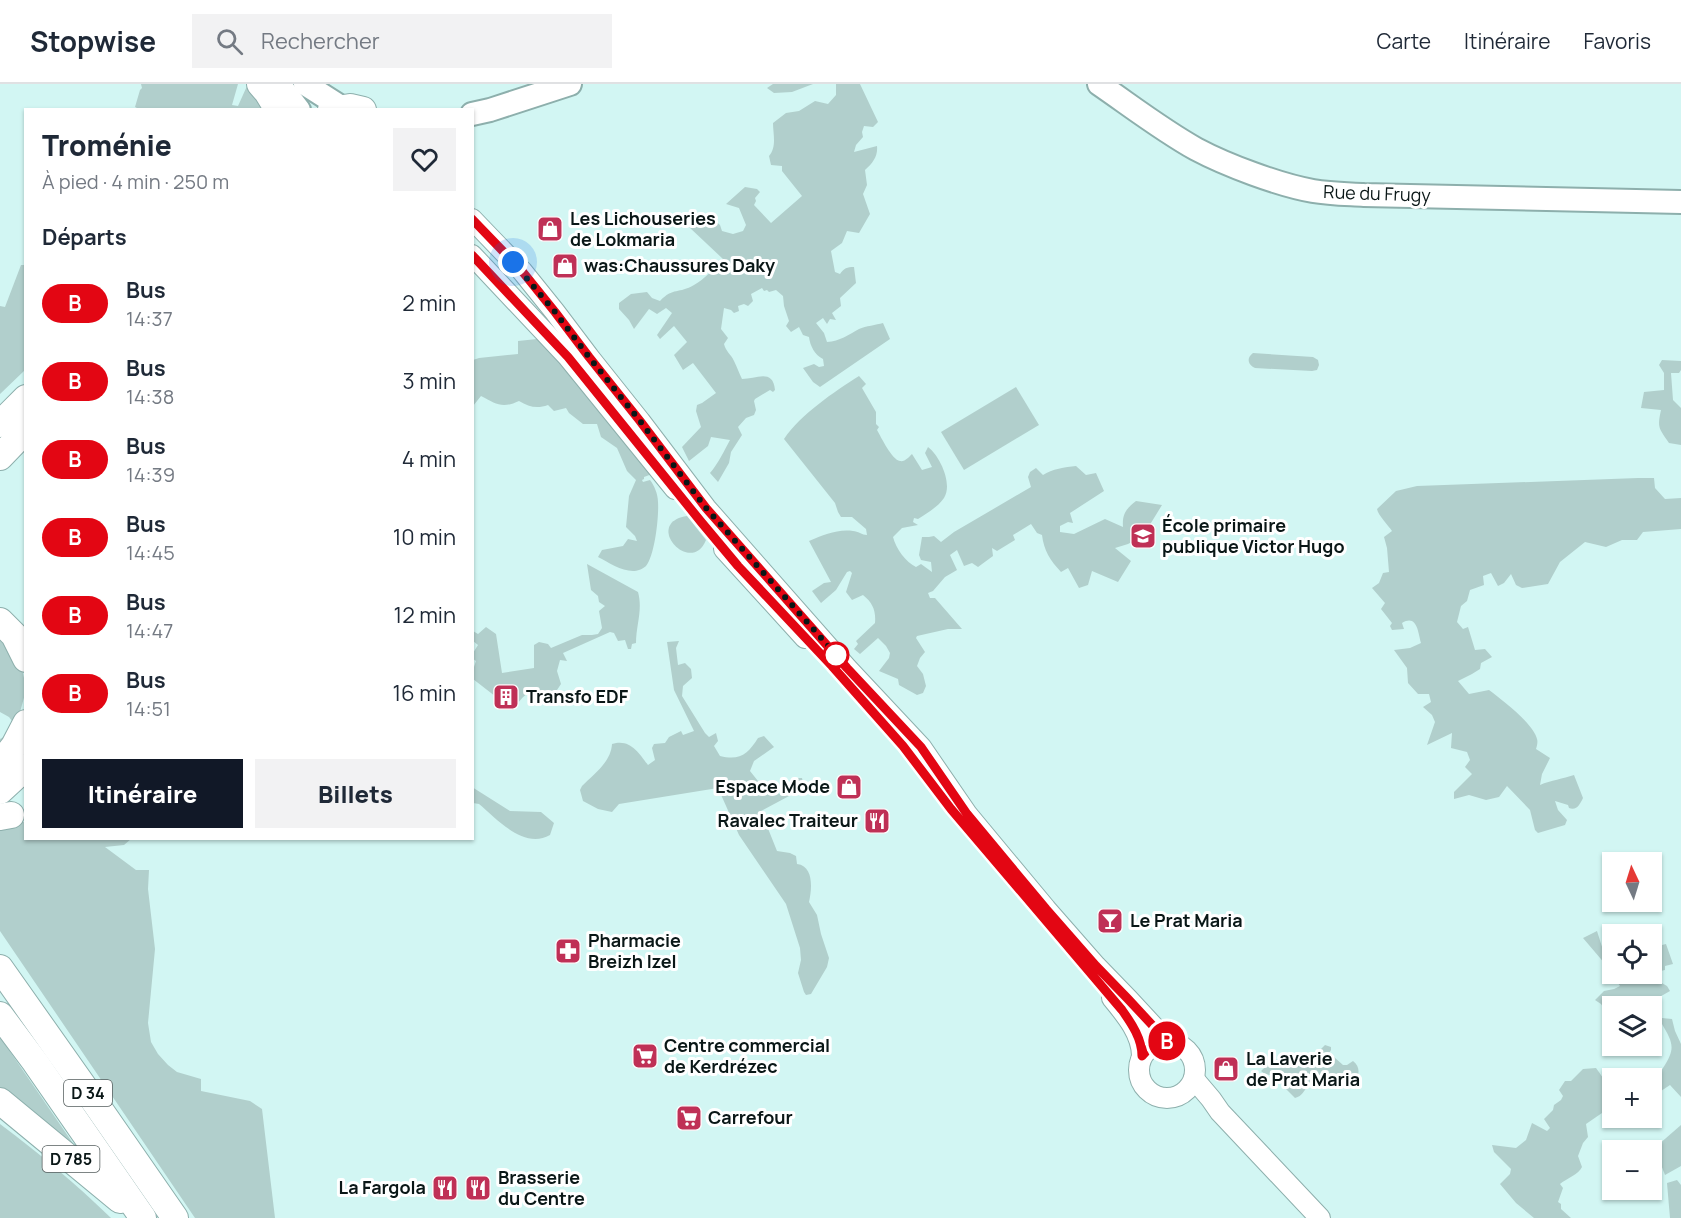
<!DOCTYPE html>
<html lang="fr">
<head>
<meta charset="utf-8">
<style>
	:root { --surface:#fff; --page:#f2f2f3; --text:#1f2937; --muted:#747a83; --line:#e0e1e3; --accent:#111827 }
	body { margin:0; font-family:Manrope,sans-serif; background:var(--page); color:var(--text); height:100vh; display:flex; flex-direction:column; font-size:22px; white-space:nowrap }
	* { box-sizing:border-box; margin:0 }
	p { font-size:20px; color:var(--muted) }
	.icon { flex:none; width:33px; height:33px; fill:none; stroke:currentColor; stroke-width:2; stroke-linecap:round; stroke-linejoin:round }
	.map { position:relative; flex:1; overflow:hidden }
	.sheet { position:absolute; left:24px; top:24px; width:450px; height:732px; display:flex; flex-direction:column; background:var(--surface); border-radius:0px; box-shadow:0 2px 4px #0004 }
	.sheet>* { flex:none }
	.badge { padding:0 12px; border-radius:20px; font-size:21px; line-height:39px }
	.needle { width:39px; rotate:356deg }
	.fabs { position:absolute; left:1602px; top:768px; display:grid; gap:12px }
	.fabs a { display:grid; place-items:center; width:60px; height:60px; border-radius:0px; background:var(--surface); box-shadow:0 2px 4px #0004; font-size:30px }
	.you { position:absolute; width:30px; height:30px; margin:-15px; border:4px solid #fff; border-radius:50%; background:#1a73e8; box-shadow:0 0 0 9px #1a73e833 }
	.map>.badge { position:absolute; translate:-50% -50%; box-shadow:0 0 0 3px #fff }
	h2 { padding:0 18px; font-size:22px; line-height:54px }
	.round { display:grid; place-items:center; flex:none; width:63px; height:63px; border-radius:0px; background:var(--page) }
	.summary { display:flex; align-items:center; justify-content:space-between; height:102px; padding:0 18px }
	h1 { font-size:28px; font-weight:800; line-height:45px }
	.cta { display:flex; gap:12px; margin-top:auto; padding:12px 18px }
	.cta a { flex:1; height:69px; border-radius:0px; background:var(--accent); color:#fff; font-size:24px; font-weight:800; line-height:69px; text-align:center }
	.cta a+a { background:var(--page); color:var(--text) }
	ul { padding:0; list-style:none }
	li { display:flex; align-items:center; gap:18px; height:78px; padding:0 18px }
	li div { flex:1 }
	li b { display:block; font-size:22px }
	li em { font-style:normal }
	li .badge { min-width:66px; font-weight:700; text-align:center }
	header { display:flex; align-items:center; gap:36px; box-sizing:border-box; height:84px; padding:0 30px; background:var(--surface); border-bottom:2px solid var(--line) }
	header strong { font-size:28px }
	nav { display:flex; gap:33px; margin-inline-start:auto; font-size:21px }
	.search { width:420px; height:54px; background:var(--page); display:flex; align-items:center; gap:15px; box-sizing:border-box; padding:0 21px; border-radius:0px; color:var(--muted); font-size:22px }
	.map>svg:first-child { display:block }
</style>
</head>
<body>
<header>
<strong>Stopwise</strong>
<div class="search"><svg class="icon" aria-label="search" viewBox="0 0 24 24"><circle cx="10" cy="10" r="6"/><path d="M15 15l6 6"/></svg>Rechercher</div>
<nav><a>Carte</a><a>Itinéraire</a><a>Favoris</a></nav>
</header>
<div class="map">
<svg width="1681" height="1134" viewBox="0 0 1681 1134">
	<rect width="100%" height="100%" fill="#d2f6f3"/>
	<g fill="#b1cfcc">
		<path d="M141,0H238L232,21L238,22L247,2L253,7L264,25L141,26L135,23L140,6L142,4Z"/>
		<path d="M773,0H813L792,8L774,9L767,4Z"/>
		<path d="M836,0H860L878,38L873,43L864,42L862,48L863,53L856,61L854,68L877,62C878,72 873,79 865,86L867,101L863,110L870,130L859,149L847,147L842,159L831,167L835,188L840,190C844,184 847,183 854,183L856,199L840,214L841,222L832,229L836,236L830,235L827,240L823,234L816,239L824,249L827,258C840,257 848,251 859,245C866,242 876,241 883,239L890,255L820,303L813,298L803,284L814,280L819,283L824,282L823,275C815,271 810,262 809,253L803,251L799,243L791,248L786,242L789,237L784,222L783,212L776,206L769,208L767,206L764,207L762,204L751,210L753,217L748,222L744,220L738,222L739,227L734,229L731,226L724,224L721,245L728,254L724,260C726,268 731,270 734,277C737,283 739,289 742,295C756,295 773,284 775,306L773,308L770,306L755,315L754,317L756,326L754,331L746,334L738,343L742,351L731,368L729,379L718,398L710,389C718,380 724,367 730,356L711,353L708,362L689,377L682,363L701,343L696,327L697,321L702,319L716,309L693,279L683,286L674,271L687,258L674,242L660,255L657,251L672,229L666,224L657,230L649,225L634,245L629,236L619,225V219L631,210L647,208L652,214L660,217C673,203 679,210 694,201C705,195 714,184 723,175L689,143L691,136L697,134H712L720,141L722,147L733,150L743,147L746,141L739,124L726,120L745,103L757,105L760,108L755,114L756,117L754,121L771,139L802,112L782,87V82L771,81L769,72C777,63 773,50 773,39L786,29L799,27L815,17L828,20L836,11Z"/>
		<path d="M21,181H26L25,286L0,310V222L5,223Z"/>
		<path d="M537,255L550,261L652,390L644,393V395L642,396L643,398L650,396C654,401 658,410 658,418C659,432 655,471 646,482C643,485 637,487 633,487C621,487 608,478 598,473L602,466L623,462L628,455L637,457L635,452L626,443L629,412L636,396L627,387L617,364L601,353L597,340H583L569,329L566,324L554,327L548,321C537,325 529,323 519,317C502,325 496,320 481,312L473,322V276L479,274L518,270V257Z"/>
		<path d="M1253,269L1313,273L1318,276L1319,281L1317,286L1312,287L1255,284C1248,281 1246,274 1253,269Z"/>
		<path d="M1662,276L1681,277V286L1679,289H1671L1673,316L1681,324V361L1669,359C1659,344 1657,344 1661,326L1641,324L1644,308L1664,306V289L1659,281Z"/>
		<path d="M859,292L866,300L862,304L876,328V340L879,343L877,346C881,353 892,376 900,377C905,378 909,373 912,370L922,386L932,383L925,369L928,363C940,372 953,400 944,414C938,423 927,429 918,435L914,434L913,438L918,441L902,444L893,453C896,465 906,478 916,483L921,480L932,488L931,478L921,476L919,471L922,453H929L934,452L941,458L954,448L1031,403L1028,393L1030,388L1036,384L1043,391C1052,385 1065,383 1076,382L1086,391L1096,389L1104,407L1070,429L1073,439L1068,438L1060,442V448L1074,450L1105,435L1123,443C1122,430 1126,425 1136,417L1162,421L1143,452L1128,460L1115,464L1131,477L1118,498L1092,487L1088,501L1079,504L1068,484L1061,488C1050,476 1044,467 1042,451L1037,449L1031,440L1013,451L1015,456L997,467L992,464L993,472L978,483L972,479L964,482L957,466L950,471L957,486L945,493L933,507L928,509L930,514H935L962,545H948L917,552L916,554L925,568L920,574L917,582L923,590L926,602L923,609L917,611L899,601L898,595L879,587L889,574L890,569L886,562L878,554L860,570L854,565L858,560L856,557L875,539C876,527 873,519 863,511L852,516L846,508L852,489L850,487L847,488L836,506L821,519L812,507L824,499L831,498L809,457C824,451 837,445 853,447C858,447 862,451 867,451L866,445L852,433H841L838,428L835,419L784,355C801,330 834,308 859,292Z"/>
		<path d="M1016,303L1039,341L964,386L941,348Z"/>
		<path d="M1638,394H1654L1655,404L1665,415L1681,414V445L1643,448L1637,456H1622L1606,463L1585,458L1560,478L1548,500L1522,504L1516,501L1511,490L1504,499L1498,502L1491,489L1483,492L1484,501L1470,506L1467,517L1461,522L1457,538L1463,545L1468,543L1475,566L1485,565L1492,573L1481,579L1480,585L1472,590L1458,597L1469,610L1489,606C1501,615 1534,640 1537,655C1538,658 1537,662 1536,665L1550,674L1542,690L1540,701C1551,696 1563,695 1574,691L1583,714C1580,720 1577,727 1569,724L1568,721L1555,717L1558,726L1567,736L1565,741L1538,749L1535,746L1530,726L1507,702L1499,713L1486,716L1469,711L1454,715V708L1472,690L1465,683L1470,676L1467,668L1451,664L1452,649L1427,661L1435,638L1432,631L1423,623L1431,618L1429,610H1418L1408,599L1407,584L1394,566L1410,564L1421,559C1418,548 1417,530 1402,539L1404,545L1392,546L1390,542L1392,539L1381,525L1385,519L1372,504L1379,499L1383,489L1389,488L1387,464L1384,453L1392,447C1388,441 1378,431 1377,425L1396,407L1417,402Z"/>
		<path d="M687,432L706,456C691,493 642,439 687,432Z"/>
		<path d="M587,480L638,508C643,526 636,541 636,559L632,560L631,565H628L625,556L618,557L614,549L610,548L563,569L567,577L560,576L557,587L561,600L555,609C549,609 545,608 540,607C526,605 520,617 513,626L473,595V586L476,577L473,575V569L478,561L473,557V547L478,550L486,543L496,550L502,589L534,584V561L539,558L548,560L551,564L582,551H592L598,550L602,544L599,527L605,522L599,518L598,512L591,506Z"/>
		<path d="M0,550L21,581L24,594L25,610L17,639L0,663V655C7,652 10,645 12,637L9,633L0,628Z"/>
		<path d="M679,557L676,564L678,581L685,579L691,585L692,594L683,602L682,612L705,649L709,653L716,649L718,657L714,662L720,672C740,677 748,670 758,654L764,652L774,663L754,677L750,687L758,697L762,696L780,710L793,699L796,694H802L804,704L761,727L777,767L790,769L796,772L797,780C814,782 812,805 809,818L817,831L821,850L829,874L827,883L811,910L806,911L804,908L798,889L801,876L800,864L786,820L739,751L718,704L619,720L612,728L598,725L583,717L580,706L582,702C594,690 611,678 612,660C630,654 639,669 648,681L655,676L652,664L654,660L665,659L669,653L681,647L683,651L694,647L674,606L667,558Z"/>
		<path d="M472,703L510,727L541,728L554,739L550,751C524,766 497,735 479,720L473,719Z"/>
		<path d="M14,738H25L26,754L131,755L124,761L105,763L136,786H149L148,805L155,865L148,939L151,958L158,970L168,981L177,988L201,995V1007L250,1017L262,1025L275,1134H195L0,847V740Z"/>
		<path d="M1597,847L1603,866L1612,864V890H1652V853L1654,852L1658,862L1666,860L1673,880L1665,882V886L1656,888L1660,898L1667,902L1670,907L1656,915L1652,921L1662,934L1672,935L1675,947L1681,960V1013L1670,1001L1652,1013V998C1658,994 1659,990 1663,984C1676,964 1673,959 1662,940L1652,944V922H1612V936L1601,920L1595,916L1604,907L1614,905L1620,902L1606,881L1583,854Z"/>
		<path d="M0,953L90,1084L0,1013Z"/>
		<path d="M1325,961L1331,963V966L1327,973L1329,975L1334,973L1343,981H1347L1353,977C1360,982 1360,990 1355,998L1348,996L1343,999C1334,997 1316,994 1309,1001C1303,1007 1303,1012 1295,1014L1278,997V993L1265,990L1261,987L1274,975L1299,982L1306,980Z"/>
		<path d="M1596,984C1607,999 1616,1012 1611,1031L1602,1029L1586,1040L1588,1053L1583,1059L1578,1072L1582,1083C1579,1090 1566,1095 1560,1100L1563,1104L1558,1118L1561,1120V1125L1571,1134H1534L1516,1119L1500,1100L1510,1090L1511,1085L1494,1068L1492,1061L1516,1064L1526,1056L1532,1039L1547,1047L1550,1044L1544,1035L1553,1026L1554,1021L1561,1016L1563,1012L1559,1006L1565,997H1571L1583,985Z"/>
		<path d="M0,1040C39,1069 76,1100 111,1134H0Z"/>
		<path d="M1681,1041V1082L1665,1091L1660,1078L1658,1061Z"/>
		<path d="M1677,1096L1681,1101V1134H1670L1667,1099Z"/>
	</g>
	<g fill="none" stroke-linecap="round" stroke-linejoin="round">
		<g stroke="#8dafac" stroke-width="22">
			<g id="tertiary">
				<path d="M472,135L522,187L555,228L589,273L640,337L706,424L847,584L921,663L967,730L1046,825L1096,882L1128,915L1167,957"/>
				<path d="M472,171L568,273L675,405"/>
				<path d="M724,465L805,554"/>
				<path d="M1112,914C1126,931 1142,950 1142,972"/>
				<circle cx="1167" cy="986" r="28"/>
				<path d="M1194,995L1211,1015L1220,1028L1320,1134"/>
			</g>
		</g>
		<g stroke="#8dafac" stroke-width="26">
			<g id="secondary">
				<path d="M279,0L299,26"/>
				<path d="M305,0L341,23"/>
				<path d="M1099,0C1131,22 1162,46 1196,65C1226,81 1279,101 1313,107C1330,110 1347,110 1364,111L1681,118"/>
				<path d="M472,30L490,26L570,0"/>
			</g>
		</g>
		<g stroke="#8dafac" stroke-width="28">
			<g id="primary">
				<path d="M260,0L267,8L278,26"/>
				<path d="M331,26L350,23L363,26"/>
				<path d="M0,340L26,314"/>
				<path d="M0,373L26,346"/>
				<path d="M0,537L14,551L26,575"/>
				<path d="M0,680L14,662L26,639"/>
				<path d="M0,707L26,683"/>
				<path d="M0,733L11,731"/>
				<path d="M0,884L96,1020L175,1134"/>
				<path d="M0,931L35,978L143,1134"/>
				<path d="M0,1017L120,1116"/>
			</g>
		</g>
		<use href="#tertiary" stroke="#fff" stroke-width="20"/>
		<use href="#secondary" stroke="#fff" stroke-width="22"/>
		<use href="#primary" stroke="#fff" stroke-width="26"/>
	</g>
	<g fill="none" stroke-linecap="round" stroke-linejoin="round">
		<g stroke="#fff" stroke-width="14">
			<path id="line" d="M472,135L522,187L555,228L589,273L640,337L706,424L847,584L921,663L967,730L1046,825L1096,882L1128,915L1167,957L1152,961L1142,972C1142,955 1132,940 1122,926L951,725L903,662L832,582L738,482L702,439L568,273L472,171"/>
		</g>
		<use href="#line" stroke="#e30613" stroke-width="9"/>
		<path stroke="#0a1717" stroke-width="6" stroke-dasharray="0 10.8" d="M513,178L555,228L589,273L640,337L706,424L839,574L836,571"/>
	</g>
	<defs>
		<g id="shop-square" transform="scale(1.35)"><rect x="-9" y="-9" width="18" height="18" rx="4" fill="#bf3056" stroke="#fff"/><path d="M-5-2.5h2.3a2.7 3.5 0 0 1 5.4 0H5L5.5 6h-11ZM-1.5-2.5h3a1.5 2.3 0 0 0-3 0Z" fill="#fff"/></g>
		<g id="school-square" transform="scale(1.35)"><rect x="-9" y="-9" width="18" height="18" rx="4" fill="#bf3056" stroke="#fff"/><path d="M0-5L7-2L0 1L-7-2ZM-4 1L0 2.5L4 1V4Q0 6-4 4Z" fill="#fff"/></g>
		<g id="building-square" transform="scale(1.35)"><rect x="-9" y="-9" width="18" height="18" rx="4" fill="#bf3056" stroke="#fff"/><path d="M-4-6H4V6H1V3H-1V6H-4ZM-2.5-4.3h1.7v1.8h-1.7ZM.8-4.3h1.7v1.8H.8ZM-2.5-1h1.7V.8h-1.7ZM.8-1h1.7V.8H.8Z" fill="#fff"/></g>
		<g id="restaurant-square" transform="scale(1.35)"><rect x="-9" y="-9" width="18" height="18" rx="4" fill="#bf3056" stroke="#fff"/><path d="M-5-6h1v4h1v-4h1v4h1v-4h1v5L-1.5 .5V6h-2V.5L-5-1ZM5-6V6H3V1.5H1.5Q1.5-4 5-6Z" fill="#fff"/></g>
		<g id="bar-square" transform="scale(1.35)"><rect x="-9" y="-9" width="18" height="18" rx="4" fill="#bf3056" stroke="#fff"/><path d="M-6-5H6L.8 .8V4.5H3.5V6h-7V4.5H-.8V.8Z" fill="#fff"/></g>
		<g id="pharmacy-square" transform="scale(1.35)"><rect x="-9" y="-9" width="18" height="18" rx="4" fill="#bf3056" stroke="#fff"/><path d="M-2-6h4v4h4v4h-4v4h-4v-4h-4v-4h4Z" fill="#fff"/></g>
		<g id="supermarket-square" transform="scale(1.35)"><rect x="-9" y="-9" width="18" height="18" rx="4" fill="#bf3056" stroke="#fff"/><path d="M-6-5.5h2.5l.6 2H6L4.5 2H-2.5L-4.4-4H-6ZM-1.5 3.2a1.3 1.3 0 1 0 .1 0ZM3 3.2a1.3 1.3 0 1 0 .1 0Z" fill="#fff"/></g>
	</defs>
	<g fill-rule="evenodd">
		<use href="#shop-square" x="550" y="145"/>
		<use href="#shop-square" x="565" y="182"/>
		<use href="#school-square" x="1143" y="452"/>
		<use href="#building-square" x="506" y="613"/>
		<use href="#shop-square" x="849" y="703"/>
		<use href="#restaurant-square" x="877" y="737"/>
		<use href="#bar-square" x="1110" y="837"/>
		<use href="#pharmacy-square" x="568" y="867"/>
		<use href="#supermarket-square" x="645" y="972"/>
		<use href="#shop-square" x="1226" y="985"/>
		<use href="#supermarket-square" x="689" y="1034"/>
		<use href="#restaurant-square" x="445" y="1104"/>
		<use href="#restaurant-square" x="478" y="1104"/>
	</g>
	<circle fill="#fff" stroke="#e30613" stroke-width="3" cx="836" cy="571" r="12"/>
	<g text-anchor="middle" stroke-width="6" stroke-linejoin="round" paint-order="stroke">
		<g fill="#fff" stroke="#545d5d" stroke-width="1.5">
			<rect x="64" y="996" width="48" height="26" rx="4.5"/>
			<rect x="42.5" y="1062" width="57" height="26" rx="4.5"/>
		</g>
		<g font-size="16" font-weight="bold" fill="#0a1717">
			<text x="88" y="1015">D 34</text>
			<text x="71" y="1081">D 785</text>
		</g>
		<g font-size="18" fill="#0a1717" stroke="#fff">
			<text transform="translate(1377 110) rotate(2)" y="6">Rue du Frugy</text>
		</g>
		<g font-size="18" font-weight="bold" fill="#0a1717" stroke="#fff" text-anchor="start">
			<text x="570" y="141">Les Lichouseries<tspan x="570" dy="21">de Lokmaria</tspan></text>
			<text x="584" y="188">was:Chaussures Daky</text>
			<text x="1162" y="448">École primaire<tspan x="1162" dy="21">publique Victor Hugo</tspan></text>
			<text x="526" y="619">Transfo EDF</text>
			<text x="830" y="709" text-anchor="end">Espace Mode</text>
			<text x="858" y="743" text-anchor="end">Ravalec Traiteur</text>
			<text x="1130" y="843">Le Prat Maria</text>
			<text x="588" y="863">Pharmacie<tspan x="588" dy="21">Breizh Izel</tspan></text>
			<text x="664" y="968">Centre commercial<tspan x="664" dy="21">de Kerdrézec</tspan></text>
			<text x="1246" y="981">La Laverie<tspan x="1246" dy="21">de Prat Maria</tspan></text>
			<text x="708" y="1040">Carrefour</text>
			<text x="498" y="1100">Brasserie<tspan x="498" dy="21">du Centre</tspan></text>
			<text x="426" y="1110" text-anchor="end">La Fargola</text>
		</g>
	</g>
</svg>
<div class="fabs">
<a><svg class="needle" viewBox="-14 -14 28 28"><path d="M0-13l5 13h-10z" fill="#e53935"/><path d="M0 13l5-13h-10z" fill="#747a83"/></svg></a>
<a><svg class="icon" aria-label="locate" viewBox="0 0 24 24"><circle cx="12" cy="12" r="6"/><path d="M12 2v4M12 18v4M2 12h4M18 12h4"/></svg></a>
<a><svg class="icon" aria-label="layers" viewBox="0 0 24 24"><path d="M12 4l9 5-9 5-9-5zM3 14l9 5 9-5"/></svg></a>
<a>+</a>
<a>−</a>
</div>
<div class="you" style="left:513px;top:178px"></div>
<b class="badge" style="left:1167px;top:957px;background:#e30613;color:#fff">B</b>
<section class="sheet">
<div class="summary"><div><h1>Troménie</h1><p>À pied · 4 min · 250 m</p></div><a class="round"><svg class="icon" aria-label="heart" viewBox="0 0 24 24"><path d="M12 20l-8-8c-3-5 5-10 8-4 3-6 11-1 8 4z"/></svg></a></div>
<h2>Départs</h2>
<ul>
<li><span class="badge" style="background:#e30613;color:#fff">B</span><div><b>Bus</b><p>14:37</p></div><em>2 min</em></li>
<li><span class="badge" style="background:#e30613;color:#fff">B</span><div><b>Bus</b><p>14:38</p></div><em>3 min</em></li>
<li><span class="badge" style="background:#e30613;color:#fff">B</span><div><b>Bus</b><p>14:39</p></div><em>4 min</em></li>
<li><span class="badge" style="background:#e30613;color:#fff">B</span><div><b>Bus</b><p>14:45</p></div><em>10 min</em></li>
<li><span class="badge" style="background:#e30613;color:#fff">B</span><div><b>Bus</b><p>14:47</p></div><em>12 min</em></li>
<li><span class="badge" style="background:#e30613;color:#fff">B</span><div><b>Bus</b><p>14:51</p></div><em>16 min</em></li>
</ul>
<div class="cta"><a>Itinéraire</a><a>Billets</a></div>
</section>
</div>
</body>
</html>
